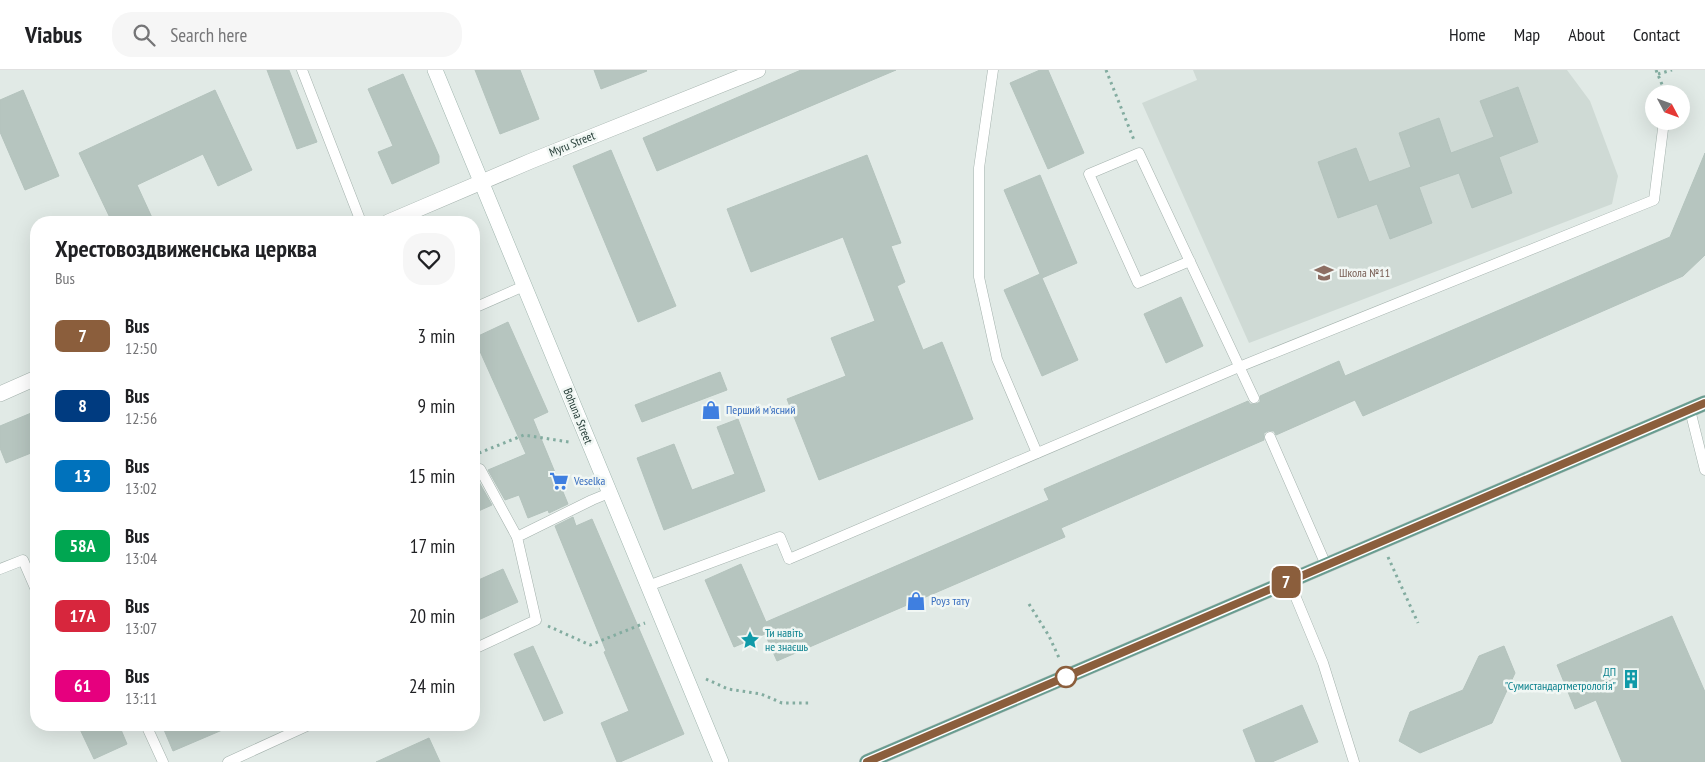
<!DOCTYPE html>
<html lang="en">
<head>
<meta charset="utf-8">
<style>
	:root { --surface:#fff; --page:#f6f6f6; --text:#202124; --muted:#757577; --line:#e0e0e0 }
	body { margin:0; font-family:"PT Sans Narrow",sans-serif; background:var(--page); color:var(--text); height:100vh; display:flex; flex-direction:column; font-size:19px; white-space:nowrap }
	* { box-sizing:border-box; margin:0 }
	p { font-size:16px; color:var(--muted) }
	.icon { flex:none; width:28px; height:28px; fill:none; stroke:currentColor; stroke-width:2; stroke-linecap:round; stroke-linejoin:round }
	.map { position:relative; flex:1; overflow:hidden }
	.side { position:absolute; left:30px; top:146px; width:450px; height:515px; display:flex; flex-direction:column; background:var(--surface); border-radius:20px; box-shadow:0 5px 20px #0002 }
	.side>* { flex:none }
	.badge { padding:0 10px; border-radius:8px; font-size:18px; line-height:32px }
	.needle { width:32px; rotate:131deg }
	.fabs { position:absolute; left:1645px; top:15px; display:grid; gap:10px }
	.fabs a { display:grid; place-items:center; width:45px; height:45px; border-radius:50%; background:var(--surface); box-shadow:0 5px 20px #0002; font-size:25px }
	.map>.badge { position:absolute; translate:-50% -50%; box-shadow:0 0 0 2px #fff }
	.round { display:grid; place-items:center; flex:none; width:52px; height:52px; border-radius:20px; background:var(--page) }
	.overview { display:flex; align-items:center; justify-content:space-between; height:85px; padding:0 25px }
	h1 { font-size:24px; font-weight:600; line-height:38px }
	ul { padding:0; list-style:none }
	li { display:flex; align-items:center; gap:15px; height:70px; padding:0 25px }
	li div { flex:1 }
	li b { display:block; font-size:19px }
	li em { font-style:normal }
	li .badge { min-width:55px; font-weight:700; text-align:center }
	header { display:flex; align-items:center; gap:30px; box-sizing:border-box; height:70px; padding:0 25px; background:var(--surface); border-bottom:1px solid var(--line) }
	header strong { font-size:24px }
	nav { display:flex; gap:28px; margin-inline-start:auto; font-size:18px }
	.search { width:350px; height:45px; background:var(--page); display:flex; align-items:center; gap:12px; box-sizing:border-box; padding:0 18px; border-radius:20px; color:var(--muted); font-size:19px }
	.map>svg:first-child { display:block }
</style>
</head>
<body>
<header>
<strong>Viabus</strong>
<div class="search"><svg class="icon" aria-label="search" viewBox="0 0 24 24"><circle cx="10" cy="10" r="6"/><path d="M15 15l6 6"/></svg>Search here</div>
<nav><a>Home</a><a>Map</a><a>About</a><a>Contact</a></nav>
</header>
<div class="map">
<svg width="1705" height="692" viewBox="0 0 1705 692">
	<rect width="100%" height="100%" fill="#e1eae6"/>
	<path fill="#cfdad5" d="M1193,0H1567L1590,31L1618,106L1612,134L1249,273L1142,33L1197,10Z"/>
	<g fill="#b6c5bf" stroke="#b4c3bd">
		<path d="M267,0H289L317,72L297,79Z"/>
		<path d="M475,0H520L539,49L500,64Z"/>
		<path d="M594,0H646L647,1L601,19Z"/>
		<path d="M801,0H896L657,101L643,68Z"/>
		<path d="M1040,0H1048L1084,83L1048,99L1010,13Z"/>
		<path d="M403,4L439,86V93L392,114L378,82L393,76L368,19Z"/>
		<path d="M1518,17L1538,72L1499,87L1512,123L1472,138L1459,103L1419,117L1432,153L1390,169L1377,134L1338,148L1318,92L1356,78L1369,112L1411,97L1399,63L1439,48L1451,83L1494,67L1480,31Z"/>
		<path d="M23,20L59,106L25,120L0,62V30Z"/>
		<path d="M215,20L252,100L218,116L203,84L137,115L154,152H112L79,83Z"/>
		<path d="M611,80L676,236L638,252L573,96Z"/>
		<path d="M1705,83V185L1683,206L1363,346L1355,330L1276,365L1274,361H1268L1264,363V370L1061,458L1065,467L777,591L765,564L734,577L705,510L741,494L766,552L1049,430L1044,419L1248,331L1250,334H1256L1260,332V326L1339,291L1345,306L1670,167Z"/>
		<path d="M867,85L901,173L891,176L905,212L897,216L923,280L942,272L973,349L819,410L787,329L846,306L831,268L875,251L843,167L751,202L727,139Z"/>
		<path d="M1040,105L1077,193L1042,208L1078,290L1042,306L1004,220L1040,204L1004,120Z"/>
		<path d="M1181,227L1203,276L1166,293L1144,244Z"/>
		<path d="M508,252L548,342L533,349L568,434L549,443L548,440L528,448L519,425L505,430L488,400L526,384L474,268Z"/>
		<path d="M720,302L727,320L642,352L635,335Z"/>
		<path d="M36,341V381L6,393L0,378V356Z"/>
		<path d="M738,349L765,421L664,460L637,388L674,374L692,420L735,404L717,357Z"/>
		<path d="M474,405H475L492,435L474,443Z"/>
		<path d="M573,447L576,456L592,449L684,664L620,692H617L601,653L629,641L604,582L606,581L555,456Z"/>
		<path d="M503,499L518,532L474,552V512Z"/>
		<path d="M1672,546L1705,622V692H1622L1596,630L1575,639L1557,595Z"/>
		<path d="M533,576L563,643L544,651L514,584Z"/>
		<path d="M1504,576L1515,603L1492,653L1420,683L1399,671L1410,642L1463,620L1479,586Z"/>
		<path d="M1302,635L1318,672L1272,692H1256L1243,660Z"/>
		<path d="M78,655H119L127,674L94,689Z"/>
		<path d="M162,655H234L173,681Z"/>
		<path d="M429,668L440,692H376Z"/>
	</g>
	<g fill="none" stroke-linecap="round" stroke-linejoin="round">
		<g stroke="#a4b2ad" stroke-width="11">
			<g id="service">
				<path d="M302,0L361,152"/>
				<path d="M993,0L979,98V207L997,289L1037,383"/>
				<path d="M1190,191L1138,213L1089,104L1139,83L1254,328"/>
				<path d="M474,238L524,216"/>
				<path d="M1690,340L1705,400"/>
				<path d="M1270,367L1326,495"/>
				<path d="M480,399L517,467"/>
				<path d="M0,499L23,490L36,520"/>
				<path d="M1289,511L1323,593L1354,692"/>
				<path d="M648,516L780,467L789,489L1239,297L1654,130L1664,51"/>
				<path d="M474,579L536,550L517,467L592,430L609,423"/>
				<path d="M146,655L163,692"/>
				<path d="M228,692L309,655"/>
			</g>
		</g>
		<g stroke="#a4b2ad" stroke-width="16">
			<g id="minor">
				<path d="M388,152L531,91L758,0"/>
				<path d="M0,324L36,308"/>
			</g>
		</g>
		<g stroke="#a0b5ae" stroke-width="16">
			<path id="secondary" d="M435,0L721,692"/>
		</g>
		<g stroke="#bdc4c2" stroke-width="16">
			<path id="primary" d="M867,692L1705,333"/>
		</g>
		<g stroke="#83aca0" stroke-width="3" stroke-dasharray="2.5 4" stroke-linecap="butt">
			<path d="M1106,0L1134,70"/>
			<path d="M1656,0L1666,24"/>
			<path d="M1658,4L1672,0"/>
			<path d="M479,383L524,365L569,372"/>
			<path d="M1388,487L1418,553"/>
			<path d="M1029,534L1049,566L1060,590"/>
			<path d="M548,556L590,575L645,553"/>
			<path d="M706,609L728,619L761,624L782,633H811"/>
		</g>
		<use href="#service" stroke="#fff" stroke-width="10"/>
		<use href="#minor" stroke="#fff" stroke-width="15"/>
		<use href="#secondary" stroke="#fff" stroke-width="15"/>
		<use href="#primary" stroke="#689d90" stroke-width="15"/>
	</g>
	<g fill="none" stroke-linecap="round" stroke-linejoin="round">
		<g stroke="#fff" stroke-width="11">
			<path id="line" d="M867,692L1705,333"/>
		</g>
		<use href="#line" stroke="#8b5e3c" stroke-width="8"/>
	</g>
	<defs>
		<g id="school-bare" transform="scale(1.5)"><path d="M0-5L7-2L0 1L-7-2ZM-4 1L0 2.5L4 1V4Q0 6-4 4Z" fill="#8d6e63" stroke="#f1f7f4" stroke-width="2.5" paint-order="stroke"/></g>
		<g id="shop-bare" transform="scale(1.5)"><path d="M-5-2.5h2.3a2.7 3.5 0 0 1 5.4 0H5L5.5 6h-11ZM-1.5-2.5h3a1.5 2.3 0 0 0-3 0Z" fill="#3f7fe0" stroke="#f1f7f4" stroke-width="2.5" paint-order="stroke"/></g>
		<g id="supermarket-bare" transform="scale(1.5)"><path d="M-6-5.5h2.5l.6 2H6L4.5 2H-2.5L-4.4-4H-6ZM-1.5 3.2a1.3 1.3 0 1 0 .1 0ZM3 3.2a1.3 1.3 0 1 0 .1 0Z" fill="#3f7fe0" stroke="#f1f7f4" stroke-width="2.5" paint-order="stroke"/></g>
		<g id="sight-bare" transform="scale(1.5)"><path d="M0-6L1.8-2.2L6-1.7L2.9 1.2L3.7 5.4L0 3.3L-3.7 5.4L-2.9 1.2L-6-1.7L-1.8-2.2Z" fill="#0f9aa8" stroke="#f1f7f4" stroke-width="2.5" paint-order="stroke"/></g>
		<g id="building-bare" transform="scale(1.5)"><path d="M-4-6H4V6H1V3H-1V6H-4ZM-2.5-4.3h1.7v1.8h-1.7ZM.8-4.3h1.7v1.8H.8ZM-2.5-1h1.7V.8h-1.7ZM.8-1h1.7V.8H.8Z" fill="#0f9aa8" stroke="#f1f7f4" stroke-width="2.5" paint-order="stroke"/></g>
	</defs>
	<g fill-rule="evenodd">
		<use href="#school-bare" x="1324" y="203"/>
		<use href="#shop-bare" x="711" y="340"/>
		<use href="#supermarket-bare" x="559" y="411"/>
		<use href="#shop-bare" x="916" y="531"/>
		<use href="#sight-bare" x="750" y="570"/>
		<use href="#building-bare" x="1631" y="609"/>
	</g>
	<circle fill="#fff" stroke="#8b5e3c" stroke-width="2.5" cx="1066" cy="607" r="10"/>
	<g text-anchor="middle" stroke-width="5" stroke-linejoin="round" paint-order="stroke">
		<g font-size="12" fill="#223a34" stroke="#f1f7f4">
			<text transform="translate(572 74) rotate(-22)" y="4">Myru Street</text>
			<text transform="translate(578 346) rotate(68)" y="4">Bohuna Street</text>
		</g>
		<g font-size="12" fill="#785e54" stroke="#f1f7f4" text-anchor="start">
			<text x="1339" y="207">Школа №11</text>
		</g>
		<g font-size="12" fill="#366cbe" stroke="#f1f7f4" text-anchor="start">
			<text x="726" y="344">Перший м'ясний</text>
			<text x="574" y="415">Veselka</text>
			<text x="931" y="535">Роуз тату</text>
		</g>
		<g font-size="12" fill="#0d838f" stroke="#f1f7f4" text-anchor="start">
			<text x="765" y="567">Ти навіть<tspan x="765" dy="14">не знаєшь</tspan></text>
			<text x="1616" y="606" text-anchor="end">ДП<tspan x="1616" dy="14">"Сумистандартметрологія"</tspan></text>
		</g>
	</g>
</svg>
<div class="fabs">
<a><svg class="needle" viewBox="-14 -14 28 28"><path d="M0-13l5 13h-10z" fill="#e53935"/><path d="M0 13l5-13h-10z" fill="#757577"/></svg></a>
</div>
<b class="badge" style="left:1286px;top:512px;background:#8b5e3c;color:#fff">7</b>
<section class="side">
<div class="overview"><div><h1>Хрестовоздвиженська церква</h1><p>Bus</p></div><a class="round"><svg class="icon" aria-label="heart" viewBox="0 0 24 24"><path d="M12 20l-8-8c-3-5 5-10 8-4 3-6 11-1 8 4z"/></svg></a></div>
<ul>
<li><span class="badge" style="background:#8b5e3c;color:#fff">7</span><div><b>Bus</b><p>12:50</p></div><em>3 min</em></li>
<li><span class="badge" style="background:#003b80;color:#fff">8</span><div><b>Bus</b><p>12:56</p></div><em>9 min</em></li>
<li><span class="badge" style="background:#0072bc;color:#fff">13</span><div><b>Bus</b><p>13:02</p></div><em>15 min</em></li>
<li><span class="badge" style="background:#00a651;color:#fff">58А</span><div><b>Bus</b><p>13:04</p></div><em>17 min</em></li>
<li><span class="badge" style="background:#d7263d;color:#fff">17А</span><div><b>Bus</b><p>13:07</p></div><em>20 min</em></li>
<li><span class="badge" style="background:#e6007e;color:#fff">61</span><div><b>Bus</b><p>13:11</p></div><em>24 min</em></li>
</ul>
</section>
</div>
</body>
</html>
